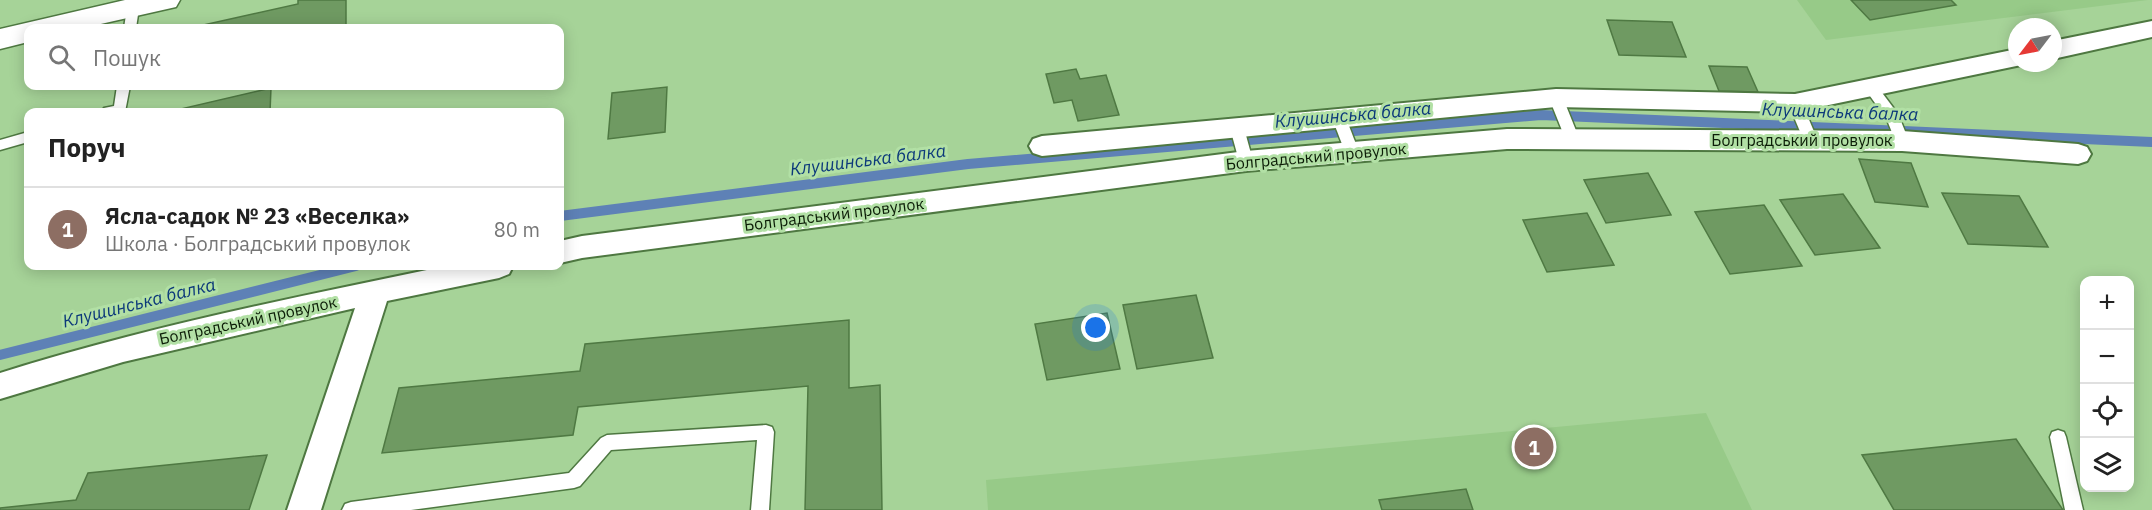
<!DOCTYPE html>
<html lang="uk">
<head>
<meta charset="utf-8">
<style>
	body { margin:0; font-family:"IBM Plex Sans",sans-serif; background:#f6f6f6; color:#222 }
	.controls { position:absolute; right:18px; bottom:18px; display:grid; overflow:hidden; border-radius:12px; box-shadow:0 3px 15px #0003 }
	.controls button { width:54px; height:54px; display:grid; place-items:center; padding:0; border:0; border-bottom:2px solid #e0e0e0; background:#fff; color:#222; font:30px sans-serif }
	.compass { position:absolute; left:2008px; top:18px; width:54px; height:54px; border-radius:50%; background:#fff; box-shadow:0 3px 15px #0003; rotate:238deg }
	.you { position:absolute; left:1096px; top:328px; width:21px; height:21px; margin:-15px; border:4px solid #fff; border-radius:50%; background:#1a73e8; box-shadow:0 0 0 9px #1a73e833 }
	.badge { display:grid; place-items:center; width:39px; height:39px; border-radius:50%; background:#88319f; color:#fff; font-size:20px; font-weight:700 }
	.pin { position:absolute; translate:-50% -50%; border:3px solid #fff; box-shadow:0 2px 6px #0006 }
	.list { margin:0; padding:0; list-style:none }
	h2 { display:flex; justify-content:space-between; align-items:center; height:78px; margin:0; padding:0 24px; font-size:26px }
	h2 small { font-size:20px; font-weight:400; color:#767676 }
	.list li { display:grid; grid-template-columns:39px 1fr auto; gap:18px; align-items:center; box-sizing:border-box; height:84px; padding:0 24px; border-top:2px solid #e0e0e0 }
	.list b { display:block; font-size:22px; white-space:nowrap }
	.list p { margin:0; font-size:20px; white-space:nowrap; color:#767676 }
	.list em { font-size:20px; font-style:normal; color:#767676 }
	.icon { flex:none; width:33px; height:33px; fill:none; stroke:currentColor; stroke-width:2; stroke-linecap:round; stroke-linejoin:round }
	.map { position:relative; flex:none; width:2152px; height:510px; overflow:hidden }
	.search { position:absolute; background:#fff; box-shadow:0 3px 15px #0003; left:24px; top:24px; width:540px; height:66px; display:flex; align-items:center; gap:15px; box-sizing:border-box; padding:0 21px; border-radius:12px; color:#767676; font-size:22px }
	.panel { position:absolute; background:#fff; box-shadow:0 3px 15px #0003; left:24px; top:108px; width:540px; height:162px; border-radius:12px }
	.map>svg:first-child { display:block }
</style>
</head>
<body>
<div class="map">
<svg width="2152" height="510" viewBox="0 0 2152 510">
	<rect width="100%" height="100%" fill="#a6d398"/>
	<!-- built -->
	<g fill="#97ca88">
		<polygon points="1797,0 2148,0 1826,40"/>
		<polygon points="1706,413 1752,510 988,510 986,480"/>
	</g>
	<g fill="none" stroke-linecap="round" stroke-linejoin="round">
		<!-- stream -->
		<g stroke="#5e81b6" stroke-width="10">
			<polyline points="560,216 968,164 1541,115 2152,142"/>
			<polyline points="0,355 356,266"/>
		</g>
	</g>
	<!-- building -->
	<g fill="#6f9a62" stroke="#4f7943" stroke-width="1.5">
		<polygon points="298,0 346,0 346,28 190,28 298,4"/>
		<polygon points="1851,0 1951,0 1956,5 1870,20"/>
		<polygon points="1607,20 1672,22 1686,57 1619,55"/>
		<polygon points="1709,66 1747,67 1758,92 1719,91"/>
		<polygon points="1076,69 1080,79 1106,75 1119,115 1078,121 1072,100 1054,103 1046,74"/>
		<polygon points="667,87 665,132 608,139 612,93"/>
		<polygon points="271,88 270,112 172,112 172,111"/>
		<polygon points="1859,159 1911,163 1928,207 1875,202"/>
		<polygon points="1648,173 1671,215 1606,223 1584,180"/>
		<polygon points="1942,193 2019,196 2048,247 1968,244"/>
		<polygon points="1843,194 1880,248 1815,255 1780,200"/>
		<polygon points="1764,205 1802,266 1730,274 1695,212"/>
		<polygon points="1587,213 1614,265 1547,272 1523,220"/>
		<polygon points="1196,295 1213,358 1137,369 1123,305"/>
		<polygon points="1107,313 1120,369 1047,380 1035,324"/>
		<polygon points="849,320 849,388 880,385 882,510 805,510 808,386 578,407 573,435 382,453 399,388 580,371 585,344"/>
		<polygon points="2016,439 2063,510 1894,510 1862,455"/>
		<polygon points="267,455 249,510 0,510 0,508 76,500 88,473"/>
		<polygon points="1466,489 1473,510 1382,510 1379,500"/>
	</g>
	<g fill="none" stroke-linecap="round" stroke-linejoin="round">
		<!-- lane casing -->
		<g stroke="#4e7841" stroke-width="3">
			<g id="lane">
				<polygon points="133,4 139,8 136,28 124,28 127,8"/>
				<polygon points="1872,84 1877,86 1898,114 1909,141 1907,145 1897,145 1887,120 1865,89"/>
				<polygon points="117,86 130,86 125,112 102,112 104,108 114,106"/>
				<polygon points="1556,93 1563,98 1579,138 1577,142 1567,142 1565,138 1549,98"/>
				<polygon points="1795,98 1802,103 1818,141 1816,145 1806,145 1804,141 1788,103"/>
				<polygon points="1339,113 1346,118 1359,152 1357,156 1352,157 1345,152 1332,118"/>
				<polygon points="1237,123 1244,128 1253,161 1246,166 1239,161 1230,128"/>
				<polygon points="28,132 28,142 0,150 0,140"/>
				<polygon points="766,425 772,427 774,432 769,510 751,510 757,440 611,450 580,486 574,488 411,510 342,510 345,504 351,502 569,473 601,438 607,435"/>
				<polygon points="2058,430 2064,432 2066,437 2083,510 2065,510 2050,437 2052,432"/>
			</g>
		</g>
		<!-- street casing -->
		<g stroke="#4e7841" stroke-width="4">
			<g id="street">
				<polygon points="2152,21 2152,37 2053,59 2053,41"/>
				<polygon points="2017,49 2017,63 2026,64 1795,112 1556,107 1042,156 1033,153 1029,146 1033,139 1042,136 1556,89 1795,94"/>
				<polygon points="1507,129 1902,131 2078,144 2087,147 2091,154 2087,161 2078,164 1902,151 1507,149 1246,171 582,258 560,263 560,241 582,236 1246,151"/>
				<path d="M446,266H513L509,274L499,278L387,301L321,510H287L355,308L123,362L0,399V373C146,327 296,297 446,266Z"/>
			</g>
		</g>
		<!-- secondary casing -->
		<g stroke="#4e7841" stroke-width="3">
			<polygon id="secondary" points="125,0 180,0 176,7 83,28 28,28 28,42 0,49 0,29"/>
		</g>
		<!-- lane -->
		<use href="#lane" fill="#fff" fill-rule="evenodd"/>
		<!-- street -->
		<use href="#street" fill="#fff" fill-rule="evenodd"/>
		<!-- secondary -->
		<use href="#secondary" fill="#fff" fill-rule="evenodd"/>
	</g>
	<g text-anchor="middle" stroke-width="6" stroke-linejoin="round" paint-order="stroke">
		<!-- street labels -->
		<g font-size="16" fill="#0c1d07" stroke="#b2e0a5">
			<text x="1802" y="146">Болградський провулок</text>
			<text transform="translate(1316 156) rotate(-5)" y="6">Болградський провулок</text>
			<text transform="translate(834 214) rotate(-7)" y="6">Болградський провулок</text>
			<text transform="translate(248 320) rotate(-12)" y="6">Болградський провулок</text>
		</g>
		<!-- water labels -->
		<g font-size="18" font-style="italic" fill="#0c397a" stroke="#b2e0a5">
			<text transform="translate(1840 112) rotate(2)" y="6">Клушинська балка</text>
			<text transform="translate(1353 115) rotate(-5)" y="6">Клушинська балка</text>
			<text transform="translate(868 160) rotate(-7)" y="6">Клушинська балка</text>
			<text transform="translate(139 303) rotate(-14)" y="6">Клушинська балка</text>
		</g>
	</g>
</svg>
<div class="controls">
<button>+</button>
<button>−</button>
<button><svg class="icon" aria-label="locate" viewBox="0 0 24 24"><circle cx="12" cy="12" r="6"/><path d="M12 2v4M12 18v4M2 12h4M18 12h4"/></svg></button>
<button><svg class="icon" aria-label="layers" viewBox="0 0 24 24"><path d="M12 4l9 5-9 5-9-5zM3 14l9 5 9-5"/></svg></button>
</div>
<svg class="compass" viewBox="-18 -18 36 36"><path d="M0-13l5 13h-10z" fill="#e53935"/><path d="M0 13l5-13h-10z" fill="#767676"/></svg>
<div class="you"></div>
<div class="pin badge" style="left:1534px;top:447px;background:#8d6e63">1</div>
<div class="search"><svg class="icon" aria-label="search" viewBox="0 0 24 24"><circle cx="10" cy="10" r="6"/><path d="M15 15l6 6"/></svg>Пошук</div>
<section class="panel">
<h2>Поруч<small></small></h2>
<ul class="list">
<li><span class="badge" style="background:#8d6e63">1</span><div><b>Ясла-садок № 23 «Веселка»</b><p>Школа · Болградський провулок</p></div><em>80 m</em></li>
</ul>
</section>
</div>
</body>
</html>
